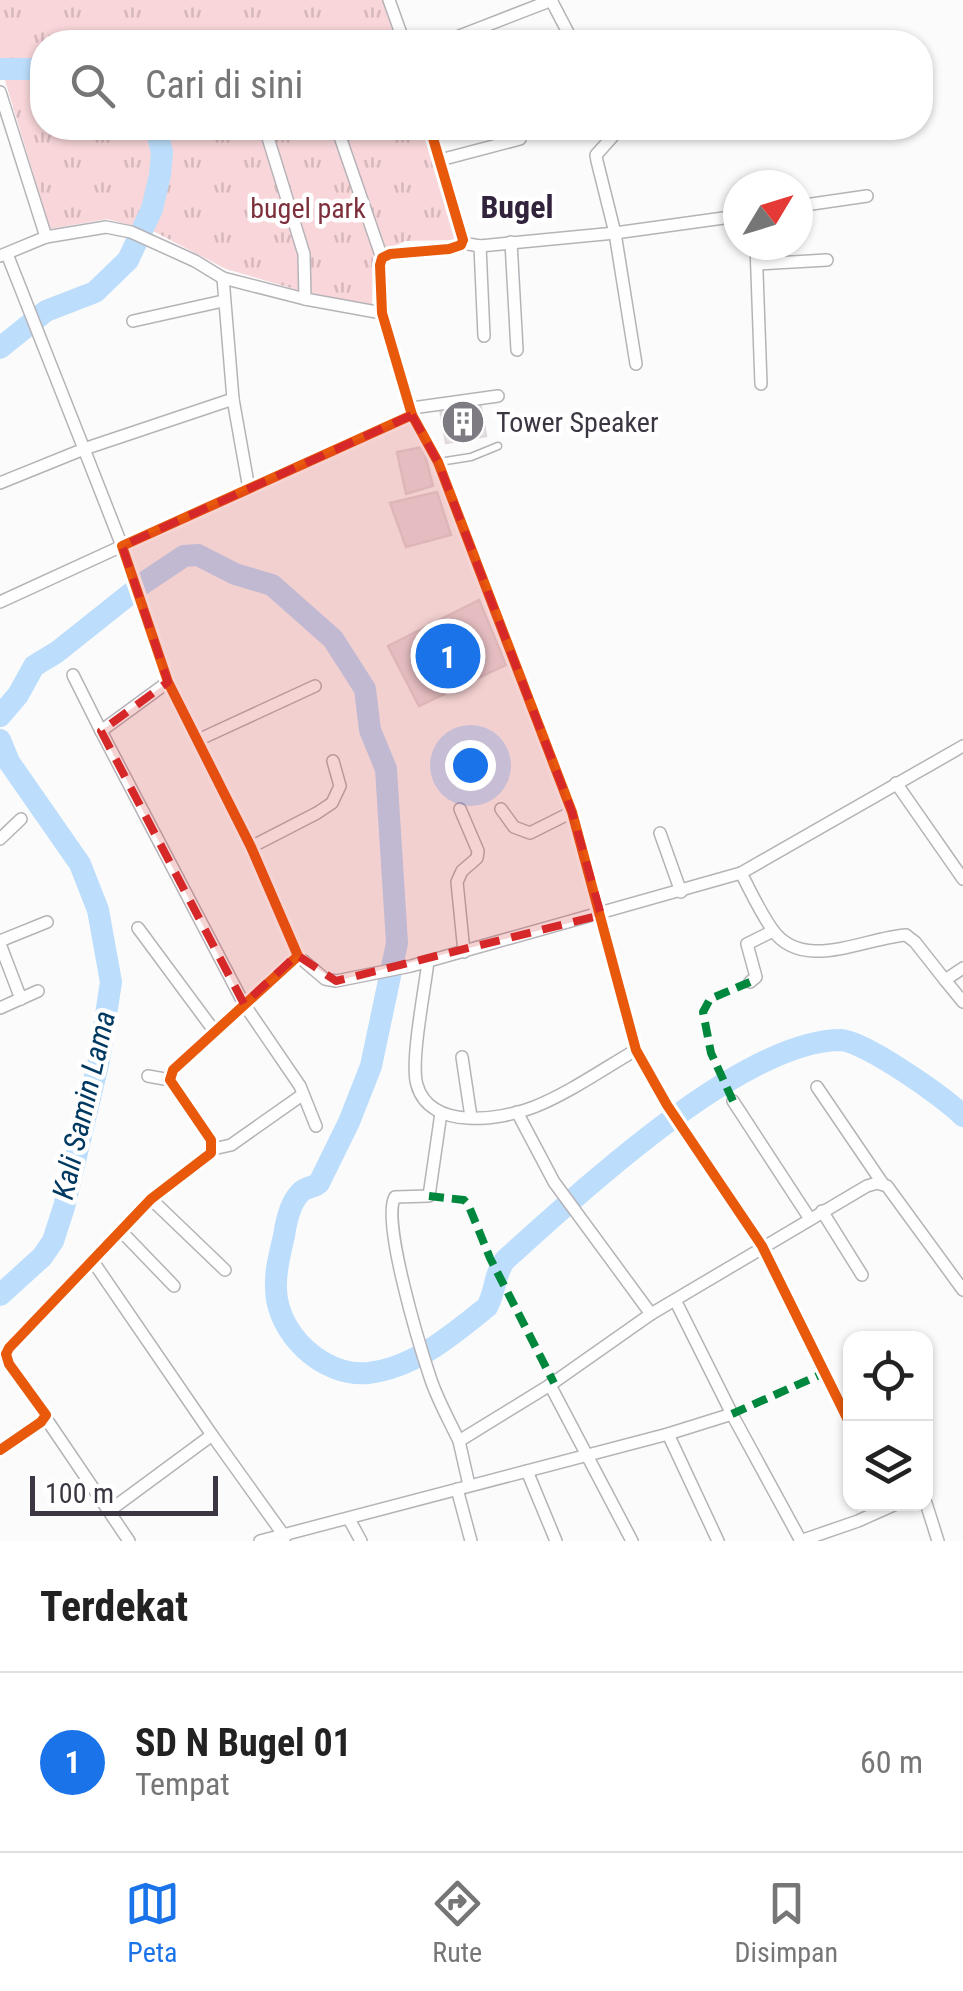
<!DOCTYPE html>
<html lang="id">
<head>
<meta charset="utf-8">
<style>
	body { margin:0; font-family:"Roboto Condensed",sans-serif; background:#f2f2f2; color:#222 }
	.controls { position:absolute; right:30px; bottom:30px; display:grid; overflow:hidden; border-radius:20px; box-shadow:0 2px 8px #0004 }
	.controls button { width:90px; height:90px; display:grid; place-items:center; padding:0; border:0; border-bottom:2px solid #e0e0e0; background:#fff; color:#222; font:50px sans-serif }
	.compass { position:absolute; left:723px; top:170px; width:90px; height:90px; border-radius:50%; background:#fff; box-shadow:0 2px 8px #0004; rotate:52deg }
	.scale { position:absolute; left:30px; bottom:25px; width:188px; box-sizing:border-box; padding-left:10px; border:5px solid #3c3642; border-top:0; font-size:28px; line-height:35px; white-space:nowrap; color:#3c3642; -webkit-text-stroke:8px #fff; paint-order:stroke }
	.you { position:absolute; left:470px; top:765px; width:35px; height:35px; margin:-25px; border:8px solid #fff; border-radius:50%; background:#1a73e8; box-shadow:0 0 0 15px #1a73e833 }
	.badge { display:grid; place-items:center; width:65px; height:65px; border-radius:50%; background:#1a73e8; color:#fff; font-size:32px; font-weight:700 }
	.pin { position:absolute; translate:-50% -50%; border:5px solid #fff; box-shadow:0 2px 10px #0006 }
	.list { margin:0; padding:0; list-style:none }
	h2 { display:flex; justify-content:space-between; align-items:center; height:130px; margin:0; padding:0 40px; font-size:42px }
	h2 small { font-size:32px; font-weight:400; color:#767676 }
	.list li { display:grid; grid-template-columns:65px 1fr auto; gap:30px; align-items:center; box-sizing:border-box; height:180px; padding:0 40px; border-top:2px solid #e0e0e0 }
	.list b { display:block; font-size:38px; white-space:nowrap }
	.list p { margin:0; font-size:32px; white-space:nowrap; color:#767676 }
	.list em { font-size:32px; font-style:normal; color:#767676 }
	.icon { flex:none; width:55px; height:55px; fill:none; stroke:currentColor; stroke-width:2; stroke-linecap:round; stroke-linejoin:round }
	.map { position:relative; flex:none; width:963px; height:1541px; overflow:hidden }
	.search { position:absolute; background:#fff; box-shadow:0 2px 8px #0004; left:30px; right:30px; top:30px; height:110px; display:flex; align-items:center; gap:25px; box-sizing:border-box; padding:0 35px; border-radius:40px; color:#767676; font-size:38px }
	.sheet { height:310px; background:#fff }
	nav { display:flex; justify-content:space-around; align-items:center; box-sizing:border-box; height:140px; border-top:2px solid #e0e0e0; background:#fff; font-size:28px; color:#767676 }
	nav a { display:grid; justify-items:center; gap:5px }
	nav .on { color:#1a73e8 }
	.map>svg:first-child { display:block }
</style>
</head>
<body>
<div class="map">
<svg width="963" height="1541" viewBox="0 0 963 1541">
	<defs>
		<pattern id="park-tufts" width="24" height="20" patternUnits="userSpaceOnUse" patternTransform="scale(2.5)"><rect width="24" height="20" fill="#f8d6d9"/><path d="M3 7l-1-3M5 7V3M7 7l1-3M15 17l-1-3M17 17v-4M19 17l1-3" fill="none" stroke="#d6b8bb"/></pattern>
	</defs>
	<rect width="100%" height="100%" fill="#fbfbfb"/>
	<!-- park -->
	<polygon fill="url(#park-tufts)" points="0,0 383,0 396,42 42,42 42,128 422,128 455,240 405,241 373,257 372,307 298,290 226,269 153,231 107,219 50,229 0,64"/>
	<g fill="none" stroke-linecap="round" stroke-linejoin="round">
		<!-- river -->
		<g stroke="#bcdefc" stroke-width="22">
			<polyline points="0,69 42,69"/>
			<polyline points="0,348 46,311 95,292 128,260 152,209 160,175 162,152 156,128"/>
			<path d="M0,716L18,695L34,666L57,652L145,582L184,556L198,555L235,574L272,585L333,639L365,689L370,730L386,769L397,943L371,1066L349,1122L319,1183C313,1188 305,1187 300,1193C290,1203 286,1222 284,1236C280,1253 275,1271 276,1289C277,1334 323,1377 368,1373C414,1368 452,1335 487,1307C496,1291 493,1277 505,1260C578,1195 741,1040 841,1040C864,1041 946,1098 963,1116"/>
			<polyline points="0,740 9,762 80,864 98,910 111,982 99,1060 64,1207 53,1241 42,1257 0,1295"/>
		</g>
	</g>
	<!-- building -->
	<g fill="#e9e3e7" stroke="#e0dade" stroke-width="2.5">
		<polygon points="480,402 486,436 446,443 440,408"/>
		<polygon points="423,447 433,486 406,494 397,452"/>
		<polygon points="437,492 451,535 406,547 390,503"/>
		<polygon points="479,600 506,665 419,706 388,646"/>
	</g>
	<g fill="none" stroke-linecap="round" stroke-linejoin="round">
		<!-- service casing -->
		<g stroke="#b6b3b8" stroke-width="9">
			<polyline id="service" points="439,462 471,457 498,446"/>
		</g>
		<!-- minor casing -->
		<g stroke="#b6b3b8" stroke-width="14">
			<g id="minor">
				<polyline points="389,0 404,42"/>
				<polyline points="551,0 573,42"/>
				<polyline points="444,42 552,0"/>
				<polyline points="0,92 46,237"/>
				<polyline points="265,128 304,254 305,299"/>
				<polyline points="337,128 382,258"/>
				<polyline points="614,128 613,136 596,155 597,161 615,233 636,364"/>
				<polyline points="440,160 520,139"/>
				<polyline points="798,206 867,196"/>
				<polyline points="511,242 517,350"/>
				<polyline points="462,243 480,246 615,233 738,216"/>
				<polyline points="756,245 761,384"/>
				<polyline points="480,246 484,336"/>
				<polyline points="0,256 46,237 106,227 131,232 195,261 223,278 305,299 382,313"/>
				<polyline points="757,264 827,260"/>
				<polyline points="223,278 233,399 249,489"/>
				<polyline points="133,321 223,301"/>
				<polyline points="412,408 498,396"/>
				<polyline points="412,415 438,462 572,812 636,1050 667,1105 762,1246 850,1424"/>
				<polyline points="0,483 84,449 7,254"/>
				<polyline points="0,602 122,546 84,449 233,399"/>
				<polyline points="73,675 101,731"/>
				<polyline points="168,682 101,731 244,1004 300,1086 316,1126"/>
				<polyline points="198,740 315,686"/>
				<polyline points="896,783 963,879"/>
				<polyline points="460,809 478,851 477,858 462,871 457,882 464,952"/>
				<polyline points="501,809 514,827 530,833 572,812"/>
				<polyline points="660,833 681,892"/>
				<polyline points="0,839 21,819"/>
				<polyline points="251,847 317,813 332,803 340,786 333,761"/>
				<path d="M741,873C751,892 760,912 772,929C802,973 864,938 906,935L915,942L945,980L963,968"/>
				<polyline points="138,928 215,1032"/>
				<polyline points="0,941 47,922"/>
				<polyline points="0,944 21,999"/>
				<polyline points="298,956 325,979 336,981 411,966 741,873 963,746"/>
				<path d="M428,961C425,989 410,1062 417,1085C430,1131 501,1120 534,1107C569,1093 603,1069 636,1050"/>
				<polyline points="945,980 963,1002"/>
				<polyline points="750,982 756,977 747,944 773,931"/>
				<polyline points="0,1008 38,991"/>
				<polyline points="462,1057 471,1117"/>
				<polyline points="148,1076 170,1080"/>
				<polyline points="817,1087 883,1184"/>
				<polyline points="733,1101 810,1219"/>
				<polyline points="517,1112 554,1182 651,1314"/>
				<path d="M441,1113L429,1196L395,1197C381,1220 420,1347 430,1377C437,1399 449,1420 459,1441"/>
				<polyline points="213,1149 231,1145 302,1095"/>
				<polyline points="151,1199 225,1270"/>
				<polyline points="822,1211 862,1275"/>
				<polyline points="120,1230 174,1286"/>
				<polyline points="92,1260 212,1435 109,1511"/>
				<polyline points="675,1300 734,1418 801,1541"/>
				<polyline points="550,1385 632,1541"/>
				<polyline points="45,1417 129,1541"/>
				<polyline points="668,1434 718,1541"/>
				<polyline points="212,1435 285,1537"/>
				<polyline points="0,1450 41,1422 46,1415 9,1364 6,1354 9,1348 151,1199 211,1153 211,1140 170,1080 173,1070 298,956 251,847 168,682 122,546 412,415 382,313 380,265 382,258 390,254 449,249 461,245 463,240 430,128"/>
				<polyline points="527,1471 556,1541"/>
				<polyline points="469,1485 459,1441 550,1385 651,1314 867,1186 877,1183 887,1186 963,1290"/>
				<polyline points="457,1489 471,1541"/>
				<polyline points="926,1503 938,1541"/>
				<polyline points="349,1519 361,1541"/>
				<polyline points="260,1541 668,1434 732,1414"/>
				<polyline points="800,1541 858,1521 896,1504"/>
			</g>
		</g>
		<!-- service -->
		<use href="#service" stroke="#fefefe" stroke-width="6"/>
		<!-- minor -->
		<use href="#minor" stroke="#fefefe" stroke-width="11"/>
		<!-- quiet -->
		<g stroke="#00873e" stroke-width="8" stroke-dasharray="15 8" stroke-linecap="butt">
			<polyline points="733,1101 711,1053 703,1012 710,999 750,982"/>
			<polyline points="429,1196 464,1200 468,1204 490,1258 554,1383"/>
			<polyline points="732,1414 824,1373"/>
		</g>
		<!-- cycleway casing -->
		<g stroke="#fff" stroke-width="16">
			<g id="cycleway">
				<polyline points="412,415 438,462 572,812 636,1050 667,1105 762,1246 850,1424"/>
				<polyline points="0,1450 41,1422 46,1415 9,1364 6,1354 9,1348 151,1199 211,1153 211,1140 170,1080 173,1070 298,956 251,847 168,682 122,546 412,415 382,313 380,265 382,258 390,254 449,249 461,245 463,240 430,128"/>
			</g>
		</g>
		<!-- cycleway -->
		<use href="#cycleway" stroke="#e8590c" stroke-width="10"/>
	</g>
	<!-- marked area -->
	<path fill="#d62828" fill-opacity="0.2" stroke="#d62828" stroke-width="8" stroke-dasharray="20 12" stroke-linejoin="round" d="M412,415L438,462L572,812L601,915L336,981L297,955L244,1004L101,731L168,682L122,546Z"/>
	<!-- icons -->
	<defs>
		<g id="building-disc" transform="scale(2.25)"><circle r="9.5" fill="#7f7b83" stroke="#fff"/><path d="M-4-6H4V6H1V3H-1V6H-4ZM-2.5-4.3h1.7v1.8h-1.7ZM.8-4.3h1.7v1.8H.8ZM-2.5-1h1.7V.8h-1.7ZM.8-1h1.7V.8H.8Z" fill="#fff"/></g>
	</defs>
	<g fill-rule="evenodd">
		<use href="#building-disc" x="463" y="422"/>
	</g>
	<g text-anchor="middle" stroke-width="9" stroke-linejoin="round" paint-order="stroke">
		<!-- park labels -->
		<g font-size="28" fill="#7e2f3c" stroke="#fff">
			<text x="308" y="218">bugel park</text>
		</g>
		<!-- poi labels -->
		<g font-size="28" fill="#3c3642" stroke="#fff" text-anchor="start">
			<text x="496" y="432">Tower Speaker</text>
		</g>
		<!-- water labels -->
		<g font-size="30" font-style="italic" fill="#003961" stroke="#fff">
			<text transform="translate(84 1105) rotate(-77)" y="10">Kali Samin Lama</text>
		</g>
		<!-- quarter labels -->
		<g font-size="32" font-weight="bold" fill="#31233b" stroke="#fff">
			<text x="517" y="218">Bugel</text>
		</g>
	</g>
</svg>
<div class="controls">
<button><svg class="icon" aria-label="locate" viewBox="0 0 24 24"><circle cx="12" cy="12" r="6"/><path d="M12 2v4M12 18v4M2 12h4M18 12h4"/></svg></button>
<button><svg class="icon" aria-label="layers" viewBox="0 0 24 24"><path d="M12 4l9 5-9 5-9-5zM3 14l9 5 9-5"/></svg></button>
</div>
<svg class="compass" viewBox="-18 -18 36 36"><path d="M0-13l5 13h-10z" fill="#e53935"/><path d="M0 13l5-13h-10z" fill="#767676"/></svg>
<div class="scale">100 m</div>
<div class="you"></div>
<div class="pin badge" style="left:448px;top:656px">1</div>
<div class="search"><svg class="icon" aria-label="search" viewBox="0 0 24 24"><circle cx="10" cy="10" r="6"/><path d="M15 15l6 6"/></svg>Cari di sini</div>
</div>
<section class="sheet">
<h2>Terdekat<small></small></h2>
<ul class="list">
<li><span class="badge">1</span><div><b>SD N Bugel 01</b><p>Tempat</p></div><em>60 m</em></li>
</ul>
</section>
<nav>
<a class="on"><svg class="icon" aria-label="map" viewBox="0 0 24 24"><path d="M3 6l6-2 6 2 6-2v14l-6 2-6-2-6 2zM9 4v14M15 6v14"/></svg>Peta</a>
<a><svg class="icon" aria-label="directions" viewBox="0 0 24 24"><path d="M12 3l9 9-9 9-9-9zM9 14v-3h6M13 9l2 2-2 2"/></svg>Rute</a>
<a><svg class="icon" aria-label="saved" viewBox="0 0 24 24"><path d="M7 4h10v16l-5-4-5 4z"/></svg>Disimpan</a>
</nav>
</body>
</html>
